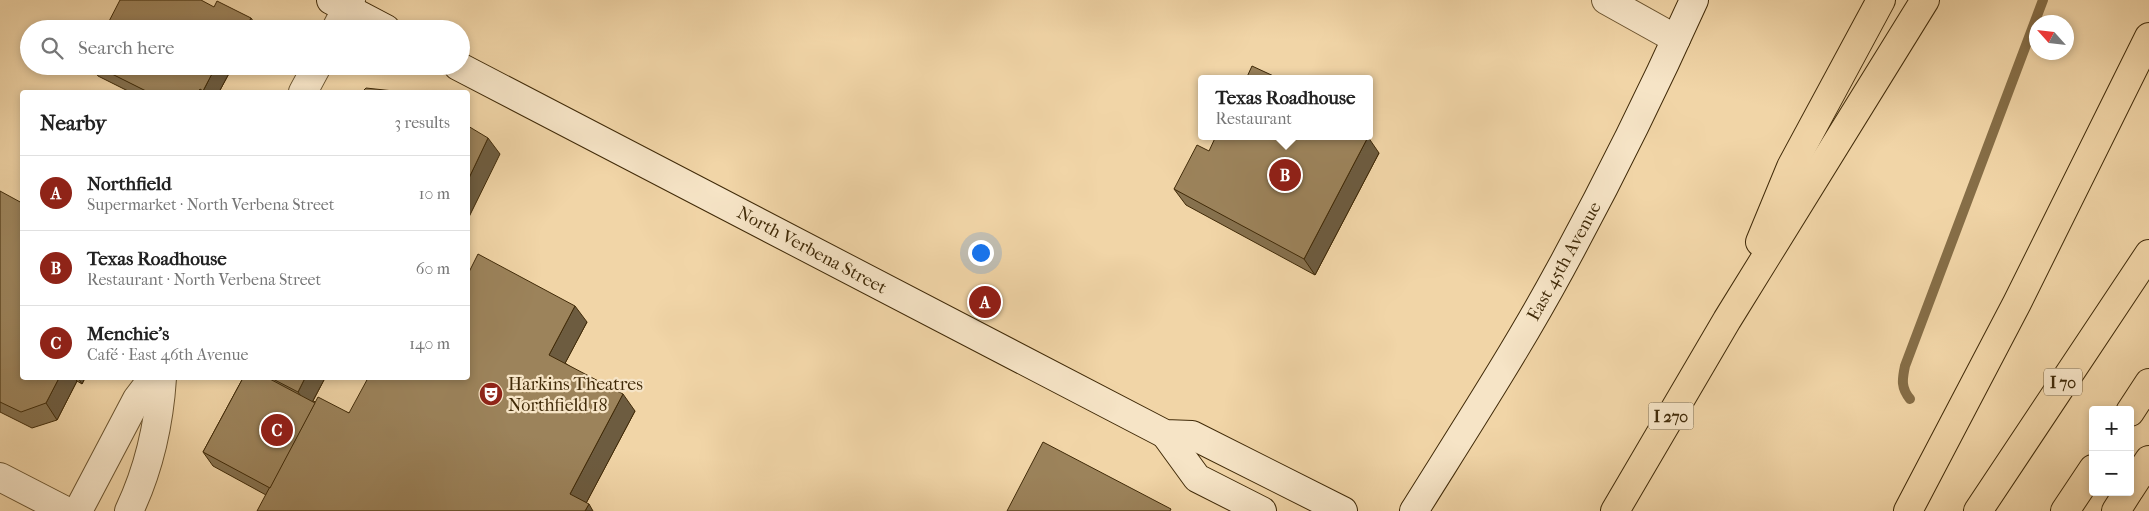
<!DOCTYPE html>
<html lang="en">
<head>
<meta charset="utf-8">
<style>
	body { margin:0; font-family:"IM FELL French Canon",serif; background:#f2f2f2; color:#222 }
	.controls { position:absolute; right:15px; bottom:15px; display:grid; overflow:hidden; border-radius:5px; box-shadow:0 2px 8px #0003 }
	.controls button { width:45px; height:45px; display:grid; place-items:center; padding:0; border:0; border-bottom:1px solid #e0e0e0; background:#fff; color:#222; font:25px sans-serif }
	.compass { position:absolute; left:2029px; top:15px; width:45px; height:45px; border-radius:50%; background:#fff; box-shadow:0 2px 8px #0003; rotate:297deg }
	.you { position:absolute; left:980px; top:252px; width:18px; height:18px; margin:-12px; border:4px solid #fff; border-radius:50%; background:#1a73e8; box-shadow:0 0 0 8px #1a73e833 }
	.badge { display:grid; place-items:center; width:32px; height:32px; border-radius:50%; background:#8f2418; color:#fff; font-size:16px; font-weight:700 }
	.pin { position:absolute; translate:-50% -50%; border:2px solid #fff; box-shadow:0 1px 5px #0006 }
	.popup { position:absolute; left:1198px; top:75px; width:175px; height:65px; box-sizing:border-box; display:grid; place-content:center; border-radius:5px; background:#fff; filter:drop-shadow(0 1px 4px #0005); font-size:16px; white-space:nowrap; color:#767676 }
	.popup b { font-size:19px; color:#222 }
	.popup::after { content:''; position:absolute; left:50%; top:100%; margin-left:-10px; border:10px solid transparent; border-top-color:#fff }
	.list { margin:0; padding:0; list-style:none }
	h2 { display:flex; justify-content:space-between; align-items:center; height:65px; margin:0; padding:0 20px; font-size:21px }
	h2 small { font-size:16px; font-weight:400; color:#767676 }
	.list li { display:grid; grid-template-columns:32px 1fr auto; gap:15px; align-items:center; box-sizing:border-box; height:75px; padding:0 20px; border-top:1px solid #e0e0e0 }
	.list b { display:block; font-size:19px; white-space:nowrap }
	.list p { margin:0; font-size:16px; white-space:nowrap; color:#767676 }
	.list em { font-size:16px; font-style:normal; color:#767676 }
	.icon { flex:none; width:28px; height:28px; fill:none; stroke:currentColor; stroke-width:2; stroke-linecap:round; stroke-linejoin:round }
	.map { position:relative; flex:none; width:2149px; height:511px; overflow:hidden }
	.search { position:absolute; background:#fff; box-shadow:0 2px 8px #0003; left:20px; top:20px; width:450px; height:55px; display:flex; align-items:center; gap:12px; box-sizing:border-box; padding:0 18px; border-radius:28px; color:#767676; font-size:19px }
	.panel { position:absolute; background:#fff; box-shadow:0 2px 8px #0003; left:20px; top:90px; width:450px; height:290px; border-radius:5px }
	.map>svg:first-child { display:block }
</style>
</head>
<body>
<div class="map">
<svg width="2149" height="511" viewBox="0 0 2149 511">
	<rect width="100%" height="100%" fill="#f1d5a7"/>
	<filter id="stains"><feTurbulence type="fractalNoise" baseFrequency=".004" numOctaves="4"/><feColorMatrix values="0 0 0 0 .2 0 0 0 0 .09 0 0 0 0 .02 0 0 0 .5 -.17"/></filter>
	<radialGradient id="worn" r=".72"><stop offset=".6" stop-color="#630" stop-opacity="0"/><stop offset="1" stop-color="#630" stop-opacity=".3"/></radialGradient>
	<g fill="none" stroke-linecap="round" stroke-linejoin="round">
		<!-- stream -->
		<path stroke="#866e47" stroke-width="10" d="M1910,399C1901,388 1902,380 1905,366L2043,0"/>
		<!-- street casing -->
		<g stroke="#6c5530" stroke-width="30">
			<g id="street">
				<polyline points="1606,0 1676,39"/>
				<polyline points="336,29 351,0"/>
				<polyline points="303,92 317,66"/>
				<polyline points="0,477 66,511"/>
				<polyline points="78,511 137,399 153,378"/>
				<path d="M129,511C149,469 159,424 162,378"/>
			</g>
		</g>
		<!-- secondary casing -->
		<g stroke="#402a08" stroke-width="30">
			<g id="secondary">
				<polyline points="331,0 386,29"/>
				<polyline points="458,66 1165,434 1192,435 1343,511"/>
				<polyline points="1165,434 1197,478 1262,511"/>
				<path d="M1414,511C1464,431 1516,351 1561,268C1609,180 1653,91 1694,0"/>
			</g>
		</g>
		<!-- highway casing -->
		<g stroke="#402a08" stroke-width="30">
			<g id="highway">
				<polyline points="1760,242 1791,167 1881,0"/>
				<polyline points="2130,412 2149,383"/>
				<polyline points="2130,489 2149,460"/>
				<polyline points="1615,511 1727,320 1925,0"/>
				<polyline points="1908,511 2017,303 2149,37"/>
				<polyline points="1978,511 2149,254"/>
				<polyline points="2065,511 2093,469"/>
				<polyline points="2116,511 2128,492"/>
			</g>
		</g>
		<!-- street -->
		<use href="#street" stroke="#f6e4c6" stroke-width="28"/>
		<!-- secondary -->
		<use href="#secondary" stroke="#f6e4c6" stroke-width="28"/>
		<!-- highway -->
		<use href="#highway" stroke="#f1d5a7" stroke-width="28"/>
	</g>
	<!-- wall -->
	<g fill="#86714e" stroke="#402a08">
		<polygon points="91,66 233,66 219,92 130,92 98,76"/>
		<polygon points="1209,151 1379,153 1315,275 1186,205 1174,189"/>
		<polygon points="0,191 22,378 85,378 82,384 77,381 57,420 32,428 0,412"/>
		<polygon points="587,322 565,363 635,411 586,503 266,495 213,466 203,452 243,378 325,378 313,401 349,413"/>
	</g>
	<!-- shaded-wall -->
	<g fill="#6d5c40" stroke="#402a08">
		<polygon points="251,18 259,29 245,29"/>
		<polygon points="216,66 233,66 219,92 205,92 203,91"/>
		<polygon points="1368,137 1379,153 1315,275 1304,259"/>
		<polygon points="488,138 500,154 468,219 468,180"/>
		<polygon points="575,306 587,322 561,371 549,355"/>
		<polygon points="59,378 74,378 77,381 57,420 46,403"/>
		<polygon points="78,378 85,378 82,384"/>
		<polygon points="305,378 325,378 309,408 298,392"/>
		<polygon points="623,394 635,411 582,511 570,494"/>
		<polygon points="589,504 593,511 585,511"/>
	</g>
	<!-- building -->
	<g fill="#9c835b" stroke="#402a08">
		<polygon points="120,0 201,0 214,7 217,1 251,18 245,29 105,29"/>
		<polygon points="96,66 216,66 203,91 200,89 198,92 148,92"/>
		<polygon points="1252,66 1280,79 1246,79"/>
		<polygon points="366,88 403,92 405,92 362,92"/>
		<polygon points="468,126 488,138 468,180"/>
		<polygon points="1216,136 1367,136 1368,137 1304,259 1174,189 1197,145 1209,151"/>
		<polygon points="0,191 22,203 22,378 59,378 46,403 21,412 0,402"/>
		<polygon points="478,254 575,306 549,355 623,394 570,494 589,504 585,511 257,511 318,397 349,413 368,378 468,378 468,274"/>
		<polygon points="243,378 268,378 315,403 270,488 203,452"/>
		<polygon points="271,378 305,378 298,392"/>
		<polygon points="1043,442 1171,509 1170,511 1007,511"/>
	</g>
	<!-- icons -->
	<defs>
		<g id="theatre-disc" transform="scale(1.25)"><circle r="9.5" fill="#8f2418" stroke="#f6e4c6"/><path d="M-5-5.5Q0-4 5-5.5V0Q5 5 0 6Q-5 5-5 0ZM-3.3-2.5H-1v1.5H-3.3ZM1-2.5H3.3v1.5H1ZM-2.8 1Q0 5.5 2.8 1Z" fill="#fff"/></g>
	</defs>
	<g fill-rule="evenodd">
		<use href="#theatre-disc" x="491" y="394"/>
	</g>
	<g text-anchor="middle" stroke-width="4.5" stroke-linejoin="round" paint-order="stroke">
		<!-- shield labels -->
		<g fill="#f6e4c6" stroke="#776241" stroke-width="1">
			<rect x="2044" y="368.5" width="38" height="27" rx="4"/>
			<rect x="1648.5" y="402.5" width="45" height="27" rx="4"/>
		</g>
		<g font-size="16" font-weight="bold" fill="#402a08">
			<text x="2063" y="388">I 70</text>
			<text x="1671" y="422">I 270</text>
		</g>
		<!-- street labels -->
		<g font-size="18" fill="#402a08" stroke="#f6e4c6">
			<text transform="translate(812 250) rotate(28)" y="6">North Verbena Street</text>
			<text transform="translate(1564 261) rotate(-61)" y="6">East 45th Avenue</text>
		</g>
		<!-- poi labels -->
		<g font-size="18" fill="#402a08" stroke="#f6e4c6" text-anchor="start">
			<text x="508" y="390">Harkins Theatres<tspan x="508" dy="21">Northfield 18</tspan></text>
		</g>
	</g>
	<rect width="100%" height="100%" filter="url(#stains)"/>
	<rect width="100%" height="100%" fill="url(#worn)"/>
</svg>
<div class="controls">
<button>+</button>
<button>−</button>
</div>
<svg class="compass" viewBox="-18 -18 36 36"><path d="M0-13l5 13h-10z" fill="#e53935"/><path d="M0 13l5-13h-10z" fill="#767676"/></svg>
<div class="you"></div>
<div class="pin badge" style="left:985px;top:302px">A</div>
<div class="pin badge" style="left:1285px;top:175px">B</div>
<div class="popup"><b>Texas Roadhouse</b>Restaurant</div>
<div class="pin badge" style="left:277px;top:430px">C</div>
<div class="search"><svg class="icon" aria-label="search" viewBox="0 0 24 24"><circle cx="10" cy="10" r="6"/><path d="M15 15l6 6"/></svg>Search here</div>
<section class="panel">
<h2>Nearby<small>3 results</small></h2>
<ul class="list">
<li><span class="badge">A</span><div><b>Northfield</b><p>Supermarket · North Verbena Street</p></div><em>10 m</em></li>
<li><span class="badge">B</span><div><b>Texas Roadhouse</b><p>Restaurant · North Verbena Street</p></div><em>60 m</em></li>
<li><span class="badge">C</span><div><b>Menchie's</b><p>Café · East 46th Avenue</p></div><em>140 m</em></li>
</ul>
</section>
</div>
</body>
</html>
